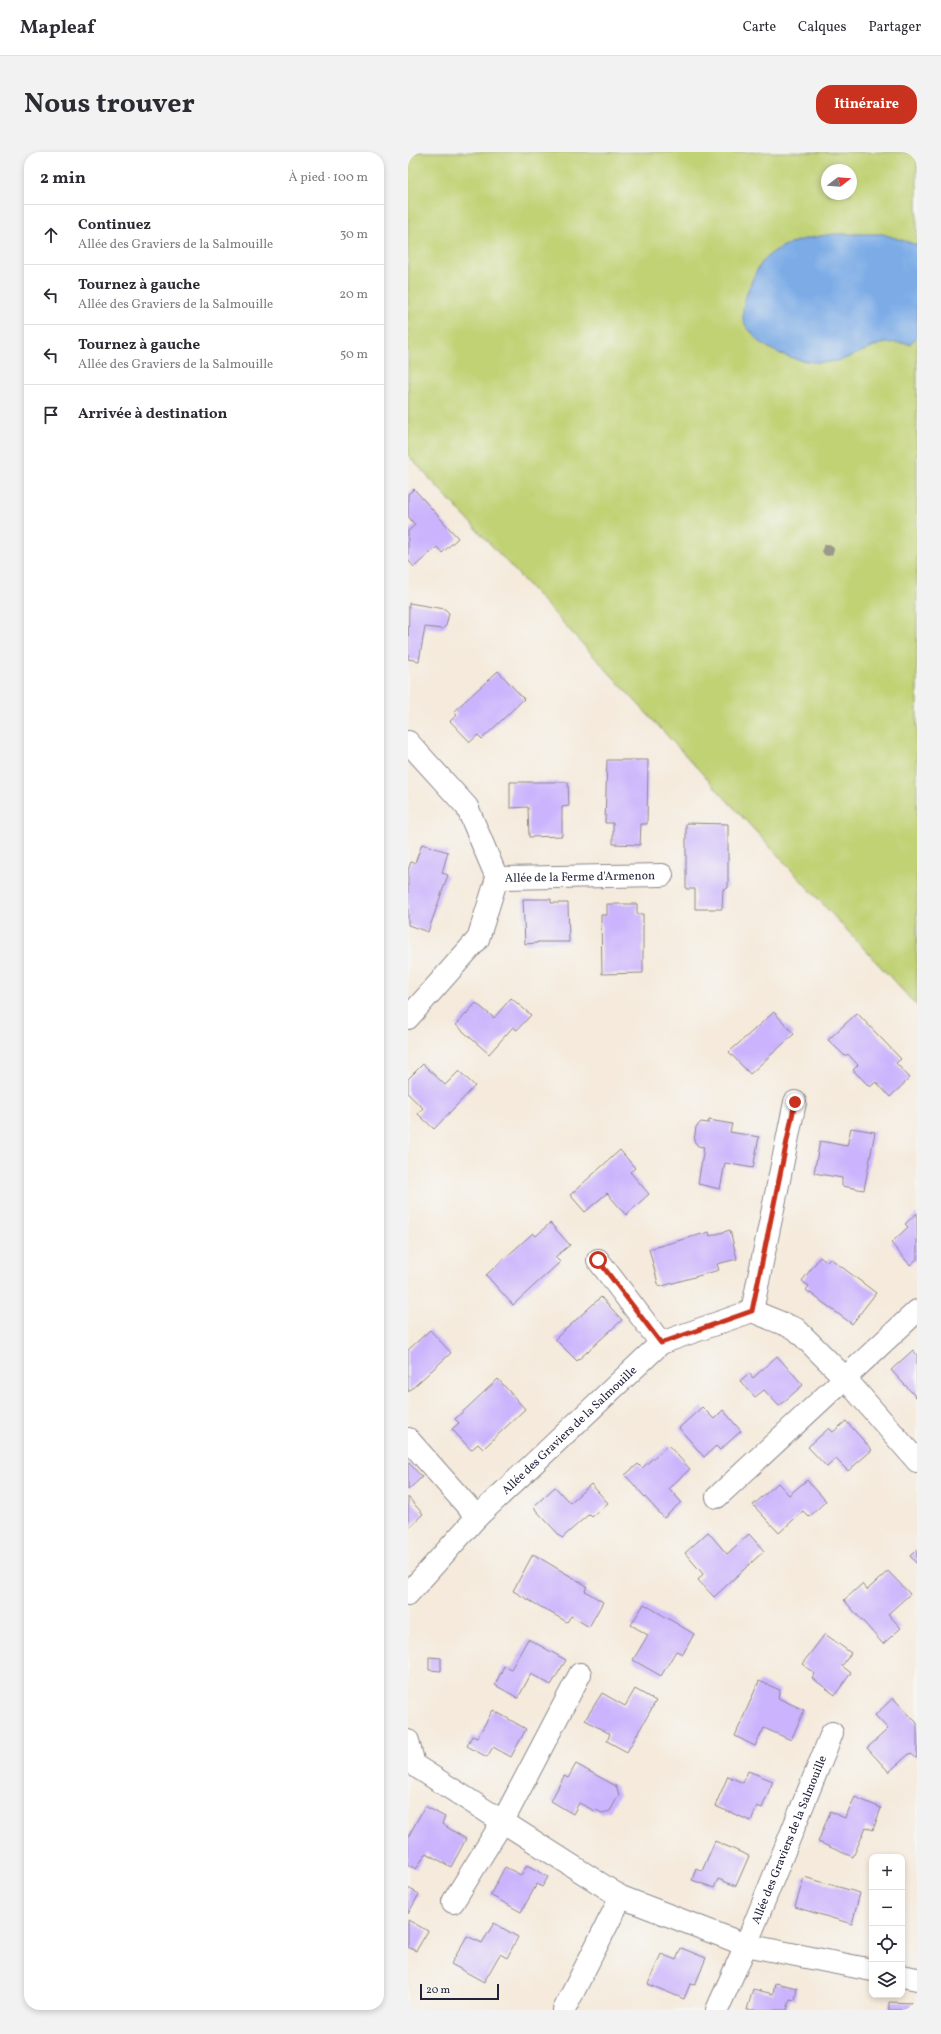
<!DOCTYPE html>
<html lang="fr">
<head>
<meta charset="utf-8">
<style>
	body { margin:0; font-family:Vollkorn,serif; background:#f2f2f3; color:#2b2b33 }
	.controls { position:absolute; right:12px; bottom:12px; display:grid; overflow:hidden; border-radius:8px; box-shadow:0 2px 6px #0003 }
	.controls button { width:36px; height:36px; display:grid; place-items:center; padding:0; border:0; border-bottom:1px solid #e1e1e2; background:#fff; color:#2b2b33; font:20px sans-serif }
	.compass { position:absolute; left:413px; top:12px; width:36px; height:36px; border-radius:50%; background:#fff; box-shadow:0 2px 6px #0003; rotate:73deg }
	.scale { position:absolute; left:12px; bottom:10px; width:79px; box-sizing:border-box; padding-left:4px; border:2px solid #22223b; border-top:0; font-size:11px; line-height:14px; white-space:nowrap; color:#22223b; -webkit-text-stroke:3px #f6f6f2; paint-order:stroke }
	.stop { position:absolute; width:12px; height:12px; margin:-9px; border:3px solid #c8321e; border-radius:50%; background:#fff }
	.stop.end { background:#c8321e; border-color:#fff; box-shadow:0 1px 4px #0008 }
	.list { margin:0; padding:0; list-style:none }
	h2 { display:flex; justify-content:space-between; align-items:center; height:52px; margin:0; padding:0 16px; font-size:17px }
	h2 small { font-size:13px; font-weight:400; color:#7c7c81 }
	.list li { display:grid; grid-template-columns:26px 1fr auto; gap:12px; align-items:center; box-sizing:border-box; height:60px; padding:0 16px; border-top:1px solid #e1e1e2 }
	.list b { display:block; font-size:15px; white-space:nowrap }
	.list p { margin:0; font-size:13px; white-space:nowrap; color:#7c7c81 }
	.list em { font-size:13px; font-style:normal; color:#7c7c81 }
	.icon { flex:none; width:22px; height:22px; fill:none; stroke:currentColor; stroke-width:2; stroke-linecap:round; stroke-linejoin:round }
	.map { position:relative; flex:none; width:509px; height:1858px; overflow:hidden; border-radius:16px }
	header { display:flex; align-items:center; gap:24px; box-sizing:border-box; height:56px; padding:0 20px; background:#fff; border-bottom:1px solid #e1e1e2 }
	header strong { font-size:19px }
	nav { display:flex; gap:22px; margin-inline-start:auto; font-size:14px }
	.intro { display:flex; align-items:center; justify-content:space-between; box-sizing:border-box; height:96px; padding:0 24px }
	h1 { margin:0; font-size:28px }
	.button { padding:10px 18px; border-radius:16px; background:#c8321e; color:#fff; font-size:14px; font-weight:700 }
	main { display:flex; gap:24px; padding:0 24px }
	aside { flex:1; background:#fff; border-radius:16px; box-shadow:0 2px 6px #0003 }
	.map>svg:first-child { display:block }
</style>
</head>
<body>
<header>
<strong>Mapleaf</strong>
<nav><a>Carte</a><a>Calques</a><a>Partager</a></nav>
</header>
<div class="intro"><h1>Nous trouver</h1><a class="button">Itinéraire</a></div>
<main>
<aside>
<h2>2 min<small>À pied · 100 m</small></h2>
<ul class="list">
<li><svg class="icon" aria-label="ahead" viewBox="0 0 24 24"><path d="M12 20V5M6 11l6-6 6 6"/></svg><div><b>Continuez</b><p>Allée des Graviers de la Salmouille</p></div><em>30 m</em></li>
<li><svg class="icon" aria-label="left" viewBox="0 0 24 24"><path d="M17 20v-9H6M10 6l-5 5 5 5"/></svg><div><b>Tournez à gauche</b><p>Allée des Graviers de la Salmouille</p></div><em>20 m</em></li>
<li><svg class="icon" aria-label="left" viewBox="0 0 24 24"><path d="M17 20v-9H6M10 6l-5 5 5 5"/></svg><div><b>Tournez à gauche</b><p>Allée des Graviers de la Salmouille</p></div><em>50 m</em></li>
<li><svg class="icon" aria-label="arrive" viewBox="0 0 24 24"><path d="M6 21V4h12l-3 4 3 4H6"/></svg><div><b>Arrivée à destination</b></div></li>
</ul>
</aside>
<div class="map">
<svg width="509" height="1858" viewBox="0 0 509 1858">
	<rect width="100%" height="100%" fill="#f6f6f2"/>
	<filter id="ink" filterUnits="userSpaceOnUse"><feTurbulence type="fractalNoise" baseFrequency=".025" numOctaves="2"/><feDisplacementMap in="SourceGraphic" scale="8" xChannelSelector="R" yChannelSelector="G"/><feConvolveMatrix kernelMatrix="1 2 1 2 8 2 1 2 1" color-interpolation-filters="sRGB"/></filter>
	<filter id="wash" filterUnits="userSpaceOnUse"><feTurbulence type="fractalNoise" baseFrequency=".012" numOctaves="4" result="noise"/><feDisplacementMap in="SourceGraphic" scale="16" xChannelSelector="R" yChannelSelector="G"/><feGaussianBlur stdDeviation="0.9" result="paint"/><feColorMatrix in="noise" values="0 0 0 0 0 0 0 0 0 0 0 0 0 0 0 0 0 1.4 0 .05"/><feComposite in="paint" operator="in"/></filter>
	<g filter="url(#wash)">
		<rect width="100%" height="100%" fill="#f5eadb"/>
		<!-- green -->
		<path fill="#c1d275" stroke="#727a58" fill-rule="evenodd" d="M0,0H509V854L0,303ZM419,18H443V42H419Z"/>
		<!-- water -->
		<path fill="#7cabe6" stroke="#4f6690" d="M427,82H475L509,93V185L502,192C468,187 465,197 436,207C409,216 368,206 348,186C345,182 341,178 338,174C329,162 341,135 347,122C361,91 397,86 427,82Z"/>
		<g id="blocks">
			<!-- building -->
			<g fill="#cbb4fd">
				<polygon points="6,337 50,386 34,401 29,395 6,415 0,408 0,379 7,373 0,364 0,342"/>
				<polygon points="1,451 37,457 41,461 38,474 34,477 17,475 11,509 0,507"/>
				<polygon points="90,519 116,547 74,587 70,583 62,590 42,569 49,563 46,559"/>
				<polygon points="199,608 240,608 239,672 233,672 232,693 205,692 205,671 197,671"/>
				<polygon points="102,630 160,630 161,654 154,655 154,684 121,685 120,655 102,656"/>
				<polygon points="278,671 320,672 320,736 315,737 314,757 287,757 287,737 278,737"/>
				<polygon points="14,692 40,700 34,721 40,723 20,780 0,773 0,718 3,710 7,711"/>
				<polygon points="115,747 143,747 143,751 160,751 161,790 129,790 129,791 117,792"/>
				<polygon points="199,752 229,752 229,762 235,762 235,821 194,822 193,763 199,763"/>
				<polygon points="103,846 123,863 109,878 105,875 81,902 48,873 68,851 86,866"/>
				<polygon points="366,860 386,882 342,922 321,900"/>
				<polygon points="449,861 493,907 488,911 502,926 482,945 468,930 462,935 445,918 450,913 440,902 437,904 420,888"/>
				<polygon points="15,912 37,933 51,919 67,934 26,977 10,962 15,956 0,942 0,927"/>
				<polygon points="301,968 324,972 322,980 351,985 345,1016 317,1011 312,1037 290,1032 296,995 290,994 286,989 288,975 293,970 300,971"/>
				<polygon points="443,976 467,980 456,1038 434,1034 434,1026 406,1021 412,989 439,994"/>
				<polygon points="212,998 227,1016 222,1020 241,1042 218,1063 199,1041 177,1060 162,1043"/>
				<polygon points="509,1061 509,1107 502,1113 483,1091 500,1075 497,1072"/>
				<polygon points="142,1071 162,1093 147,1105 152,1110 105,1153 78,1123 125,1081 128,1084"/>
				<polygon points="322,1078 329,1107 309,1112 311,1118 251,1135 241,1097 301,1080 302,1084"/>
				<polygon points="412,1105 418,1110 422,1106 468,1141 444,1172 398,1138 401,1134 394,1129"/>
				<polygon points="193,1145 214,1168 169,1209 147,1187"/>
				<polygon points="22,1178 43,1201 0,1240 0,1198"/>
				<polygon points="505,1198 509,1203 509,1246 483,1218"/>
				<polygon points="369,1204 395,1233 371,1254 356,1238 347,1245 332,1229 341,1221 345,1226"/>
				<polygon points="90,1227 117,1257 75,1297 70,1292 63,1298 44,1277 51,1271 47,1267"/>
				<polygon points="294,1255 306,1267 315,1258 333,1279 312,1298 308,1294 296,1305 271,1276"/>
				<polygon points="438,1269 464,1298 440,1319 428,1307 419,1315 400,1295 421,1276 425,1280"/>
				<polygon points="260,1293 282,1317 261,1336 273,1350 256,1366 217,1323 230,1312 234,1316"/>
				<polygon points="0,1310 14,1325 0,1338"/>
				<polygon points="399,1328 418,1349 401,1365 395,1359 371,1381 345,1353 370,1331 381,1343"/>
				<polygon points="183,1332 200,1351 184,1365 181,1362 154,1386 125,1355 147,1335 162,1351"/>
				<polygon points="0,1345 15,1362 0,1376"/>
				<polygon points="300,1380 319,1402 341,1382 356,1399 306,1445 290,1428 295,1422 277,1401"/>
				<polygon points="509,1397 509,1412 502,1404"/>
				<polygon points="125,1402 179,1434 177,1439 195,1450 181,1475 163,1464 159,1470 105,1439"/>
				<polygon points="480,1419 502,1442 480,1462 493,1476 475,1492 436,1448 454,1432 459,1438"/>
				<polygon points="236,1452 286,1482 275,1502 268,1499 253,1524 225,1508 240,1483 223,1473"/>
				<polygon points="417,1482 443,1501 434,1514 443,1521 427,1543 404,1526 407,1522 394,1512"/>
				<polygon points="120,1487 158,1508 143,1533 123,1522 110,1546 87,1533 96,1514 103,1517"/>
				<polygon points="21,1505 33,1506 33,1519 21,1518"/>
				<polygon points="351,1529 372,1538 370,1546 396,1558 383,1588 356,1576 347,1594 327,1584"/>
				<polygon points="227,1537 248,1549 219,1600 199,1589 202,1582 177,1568 194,1541 217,1554"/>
				<polygon points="485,1546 509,1571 509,1605 508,1606 502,1601 481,1620 459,1596 480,1577 467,1563"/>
				<polygon points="85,1558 118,1577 103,1605 85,1595 79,1605 59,1594 64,1584 69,1586"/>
				<polygon points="168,1612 208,1634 211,1643 202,1659 194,1661 188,1658 187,1659 171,1651 165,1662 143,1649 156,1624 160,1626"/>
				<polygon points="340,1619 365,1629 354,1656 349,1654 343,1669 307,1654 320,1624 335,1631"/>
				<polygon points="447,1645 473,1656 465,1678 458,1675 445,1705 410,1690 422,1660 437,1666"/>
				<polygon points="17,1654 37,1665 34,1672 58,1687 43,1715 18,1701 8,1717 0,1713 0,1685"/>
				<polygon points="307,1689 341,1704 328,1734 310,1727 306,1736 284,1728 288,1716 294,1719"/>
				<polygon points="119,1713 140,1725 134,1735 129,1732 113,1760 82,1743 97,1715 113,1723"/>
				<polygon points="396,1725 452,1741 444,1772 387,1755"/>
				<polygon points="0,1736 11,1742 0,1762"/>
				<polygon points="0,1768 20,1779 8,1799 0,1795"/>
				<polygon points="86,1771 110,1785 99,1806 92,1802 76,1830 43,1812 59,1784 74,1791"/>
				<polygon points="273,1796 298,1806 287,1833 282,1832 276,1847 240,1832 253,1802 268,1808"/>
				<polygon points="367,1831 389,1836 387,1848 382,1847 379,1858 339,1858 345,1837 365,1842"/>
				<polygon points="481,1850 504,1851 504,1858 481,1858"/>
			</g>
		</g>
	</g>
	<g filter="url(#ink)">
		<use href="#blocks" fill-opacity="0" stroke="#8c868b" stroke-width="1"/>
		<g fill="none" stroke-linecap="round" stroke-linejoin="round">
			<!-- minor casing -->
			<g stroke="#8c868b" stroke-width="24">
				<g id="minor">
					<polyline points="0,590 59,655 89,726 70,787 0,866"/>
					<path id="s1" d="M89,726L254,723"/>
					<polyline points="190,1108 253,1191"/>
					<polyline points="344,1159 387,950"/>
					<polyline points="0,1287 69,1365"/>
					<polyline points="309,1345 509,1159"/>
					<path id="s2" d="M0,1442L69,1365L253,1191L344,1159L388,1177L436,1225L509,1309"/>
					<polyline points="0,1589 6,1613 213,1745 338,1793 464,1818"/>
					<polyline points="45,1750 95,1669 172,1522"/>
					<polyline points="494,1824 509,1827"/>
					<polyline points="156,1858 213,1745"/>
					<path id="s3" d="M309,1858L338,1793L424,1581"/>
				</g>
			</g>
			<!-- minor -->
			<use href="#minor" stroke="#fff" stroke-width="22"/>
		</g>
		<!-- trees -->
		<circle fill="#9b998c" cx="420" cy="398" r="6"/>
	</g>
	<g fill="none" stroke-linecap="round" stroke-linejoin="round" filter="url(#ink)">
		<!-- route -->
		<polyline stroke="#c8321e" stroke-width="5" points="190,1108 253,1191 344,1159 387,950"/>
	</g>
	<g text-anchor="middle" stroke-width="3" stroke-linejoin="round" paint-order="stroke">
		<!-- street labels -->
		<g font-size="12" fill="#22223b" stroke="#f6f6f2">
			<text dy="4" stroke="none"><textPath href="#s1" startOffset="83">Allée de la Ferme d'Armenon</textPath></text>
			<text dy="4" stroke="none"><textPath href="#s2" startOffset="230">Allée des Graviers de la Salmouille</textPath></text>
			<text dy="4" stroke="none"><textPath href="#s3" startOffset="185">Allée des Graviers de la Salmouille</textPath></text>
		</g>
	</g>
</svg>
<div class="controls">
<button>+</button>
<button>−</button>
<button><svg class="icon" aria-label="locate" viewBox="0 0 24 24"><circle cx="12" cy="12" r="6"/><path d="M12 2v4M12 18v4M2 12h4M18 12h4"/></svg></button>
<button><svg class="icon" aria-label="layers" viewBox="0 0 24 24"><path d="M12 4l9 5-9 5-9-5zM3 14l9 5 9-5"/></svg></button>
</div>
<svg class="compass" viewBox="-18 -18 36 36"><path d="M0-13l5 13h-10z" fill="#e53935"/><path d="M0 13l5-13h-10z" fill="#7c7c81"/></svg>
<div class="scale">20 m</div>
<div class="stop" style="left:190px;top:1108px"></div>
<div class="stop end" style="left:387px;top:950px"></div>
</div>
</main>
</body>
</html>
